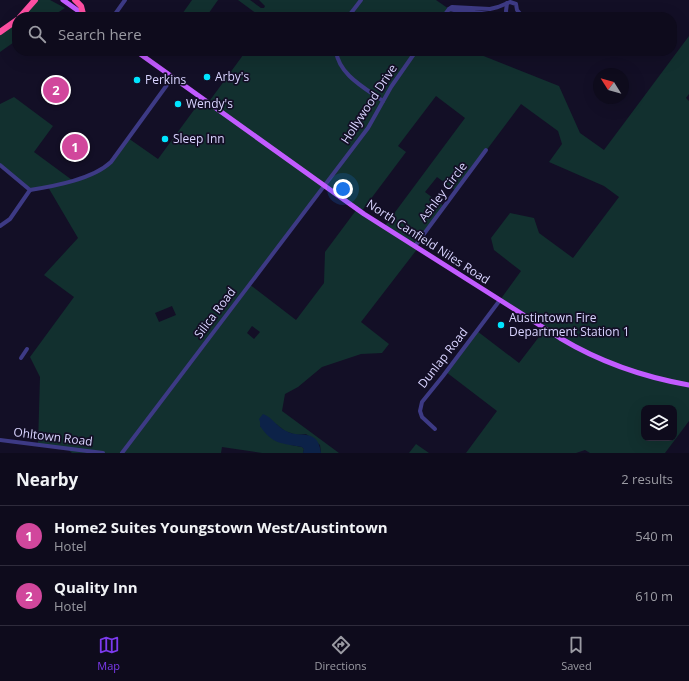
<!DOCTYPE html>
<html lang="en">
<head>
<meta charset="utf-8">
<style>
	body { margin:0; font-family:"Open Sans",sans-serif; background:#1c1929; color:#f1f3f6 }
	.controls { position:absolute; right:12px; bottom:12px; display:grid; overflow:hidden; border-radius:8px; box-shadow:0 4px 16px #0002 }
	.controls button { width:36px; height:36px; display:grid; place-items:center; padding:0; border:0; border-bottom:1px solid #2e2b3b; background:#0e0b1c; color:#f1f3f6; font:20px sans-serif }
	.compass { position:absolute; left:593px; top:68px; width:36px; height:36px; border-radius:50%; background:#0e0b1c; box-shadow:0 4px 16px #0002; rotate:307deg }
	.you { position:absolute; left:343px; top:189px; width:14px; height:14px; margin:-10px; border:3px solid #fff; border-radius:50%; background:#1a73e8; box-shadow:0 0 0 6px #1a73e833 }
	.badge { display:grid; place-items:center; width:26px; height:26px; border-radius:50%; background:#7c3aed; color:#fff; font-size:13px; font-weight:700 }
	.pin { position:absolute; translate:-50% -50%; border:2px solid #fff; box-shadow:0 1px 4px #0006 }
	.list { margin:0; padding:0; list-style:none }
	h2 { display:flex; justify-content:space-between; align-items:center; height:52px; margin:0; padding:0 16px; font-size:17px }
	h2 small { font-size:13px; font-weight:400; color:#9b9ba3 }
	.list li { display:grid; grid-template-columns:26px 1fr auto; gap:12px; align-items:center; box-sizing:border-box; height:60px; padding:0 16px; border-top:1px solid #2e2b3b }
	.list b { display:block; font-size:15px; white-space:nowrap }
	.list p { margin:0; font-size:13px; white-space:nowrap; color:#9b9ba3 }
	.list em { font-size:13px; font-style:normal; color:#9b9ba3 }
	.icon { flex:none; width:22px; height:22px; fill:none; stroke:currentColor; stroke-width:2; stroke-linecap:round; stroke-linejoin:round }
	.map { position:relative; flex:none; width:689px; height:453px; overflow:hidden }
	.search { position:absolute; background:#0e0b1c; box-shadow:0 4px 16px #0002; left:12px; right:12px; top:12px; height:44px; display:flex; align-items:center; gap:10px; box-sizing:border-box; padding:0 14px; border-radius:16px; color:#9b9ba3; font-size:15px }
	.sheet { height:172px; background:#0e0b1c }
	nav { display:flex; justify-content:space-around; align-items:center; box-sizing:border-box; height:56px; border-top:1px solid #2e2b3b; background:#0e0b1c; font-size:11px; color:#9b9ba3 }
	nav a { display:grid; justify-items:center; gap:2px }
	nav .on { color:#7c3aed }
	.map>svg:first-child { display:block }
</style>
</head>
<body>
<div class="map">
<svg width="689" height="453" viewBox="0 0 689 453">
	<rect width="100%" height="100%" fill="#130f26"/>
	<!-- green -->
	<g fill="#12302f" fill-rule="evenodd">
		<polygon points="35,0 50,0 65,8 51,17 20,17"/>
		<polygon points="192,0 218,0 206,17 180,17"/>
		<polygon points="238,0 250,0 261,8 264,8 265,6 259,0 436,0 449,9 455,17 261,17"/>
		<polygon points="17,20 17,40 0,52 0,32"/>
		<path d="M689,36V94L686,98L689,101V421L665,453H590L585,450L576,453H466L497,411L446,372L477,331L519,363L545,329L500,300L521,271L494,250L491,238L510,213L534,218L539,233L573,258L619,197L604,186L549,162L562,144L558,131L521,104L456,191L437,177L425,192L445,207L415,246L418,248L361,322L389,344L382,353L361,354L322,367L298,387L285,394L282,411L339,453H321L320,445L306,434L296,435L285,431L276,424L260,422V426L291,445L302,447L304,449L303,453H262L222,447L221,453H72L66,448L38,445L40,377L30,357L74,297L44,275L78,238L48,187L30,190L0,165V104L14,97L53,126L34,152L72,180L103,169L128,138L158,159L202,99L208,103L246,51H479L481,55L559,86L580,133L604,150ZM436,96L465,118L384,227L361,212L406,152L398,146ZM324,186L357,209L325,252L324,283L296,320L249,284ZM172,306L176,315L159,322L155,313ZM252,326L260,332L254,339L247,333ZM644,408H674V438H644Z"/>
		<polygon points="416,444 429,453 409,453"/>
	</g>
	<!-- water -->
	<path fill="#0c2248" d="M263,414C272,417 277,427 286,431C300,439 318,427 321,453H303L304,449L302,447C282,443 273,445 260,426V422L259,419Z"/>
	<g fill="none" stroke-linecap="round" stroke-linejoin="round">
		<!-- minor -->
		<g stroke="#3d3a85" stroke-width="4">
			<polyline points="507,3 506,11 507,17"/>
			<polyline points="113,17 125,0"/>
			<polyline points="348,17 361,0"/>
			<polyline points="443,17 449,9"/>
			<path d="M500,17C488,11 464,13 449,9L452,7L490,9L498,7L510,2L516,4L517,10L523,17"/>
			<path d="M336,51C339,75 365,88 383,101"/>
			<polyline points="0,165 30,190"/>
			<path d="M30,190C55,186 93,179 111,162L172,78"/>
			<polyline points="0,226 10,219 30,190"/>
			<polyline points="415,246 486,150"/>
			<polyline points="21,358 27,349"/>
			<polyline points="435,429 422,417 420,411 422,402 443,376 500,300"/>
			<polyline points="0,440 103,453"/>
			<polyline points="122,453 368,128 391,87 416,51"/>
		</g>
		<!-- major -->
		<g stroke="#c25bff" stroke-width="5">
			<polyline points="63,0 87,17"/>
			<path d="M136,51L364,214L560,338C600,362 643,377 689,385"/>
		</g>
		<!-- highway -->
		<g stroke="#ff4fa3" stroke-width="6">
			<polyline points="75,0 81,6 83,14"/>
			<polyline points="20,17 35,0"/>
			<polyline points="0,32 17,20"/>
		</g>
	</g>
	<!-- markers -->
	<g fill="#00e5ff" stroke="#130f26" stroke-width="1.5">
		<circle cx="207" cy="77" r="4"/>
		<circle cx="137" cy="80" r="4"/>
		<circle cx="178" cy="104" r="4"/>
		<circle cx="165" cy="139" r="4"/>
		<circle cx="501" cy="325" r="4"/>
	</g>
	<g text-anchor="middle" stroke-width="3.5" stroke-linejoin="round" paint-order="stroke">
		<!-- poi labels -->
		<g font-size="12" fill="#d9d4ff" stroke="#130f26" text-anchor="start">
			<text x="215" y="81">Arby's</text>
			<text x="145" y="84">Perkins</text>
			<text x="186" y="108">Wendy's</text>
			<text x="173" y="143">Sleep Inn</text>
			<text x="509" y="322">Austintown Fire<tspan x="509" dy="14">Department Station 1</tspan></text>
		</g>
		<!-- street labels -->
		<g font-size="12" fill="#d9d4ff" stroke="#130f26">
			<text transform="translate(369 104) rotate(-57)" y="4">Hollywood Drive</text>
			<text transform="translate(443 192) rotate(-53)" y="4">Ashley Circle</text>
			<text transform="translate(428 242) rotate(33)" y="4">North Canfield Niles Road</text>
			<text transform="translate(215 313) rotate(-53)" y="4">Silica Road</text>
			<text transform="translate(443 358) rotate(-52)" y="4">Dunlap Road</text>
			<text transform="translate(53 437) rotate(7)" y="4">Ohltown Road</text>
		</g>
	</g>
</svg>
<div class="controls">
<button><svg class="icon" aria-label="layers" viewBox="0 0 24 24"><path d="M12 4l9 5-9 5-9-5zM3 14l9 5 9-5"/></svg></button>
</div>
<svg class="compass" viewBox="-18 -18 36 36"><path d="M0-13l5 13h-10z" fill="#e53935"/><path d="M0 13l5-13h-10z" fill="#9b9ba3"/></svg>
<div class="you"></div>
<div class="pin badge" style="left:75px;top:147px;background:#d1479c">1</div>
<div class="pin badge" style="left:56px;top:90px;background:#d1479c">2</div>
<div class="search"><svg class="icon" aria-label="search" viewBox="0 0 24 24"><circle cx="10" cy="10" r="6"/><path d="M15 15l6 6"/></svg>Search here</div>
</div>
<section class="sheet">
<h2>Nearby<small>2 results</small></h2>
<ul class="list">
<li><span class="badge" style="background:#d1479c">1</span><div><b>Home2 Suites Youngstown West/Austintown</b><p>Hotel</p></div><em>540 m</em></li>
<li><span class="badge" style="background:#d1479c">2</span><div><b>Quality Inn</b><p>Hotel</p></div><em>610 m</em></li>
</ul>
</section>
<nav>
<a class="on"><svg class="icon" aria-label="map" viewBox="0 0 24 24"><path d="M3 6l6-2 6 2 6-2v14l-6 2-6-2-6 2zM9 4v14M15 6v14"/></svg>Map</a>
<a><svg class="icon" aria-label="directions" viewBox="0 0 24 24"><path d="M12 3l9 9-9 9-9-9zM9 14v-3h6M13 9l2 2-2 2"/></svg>Directions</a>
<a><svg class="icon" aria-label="saved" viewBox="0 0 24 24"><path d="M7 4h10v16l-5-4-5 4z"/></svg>Saved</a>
</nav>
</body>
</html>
